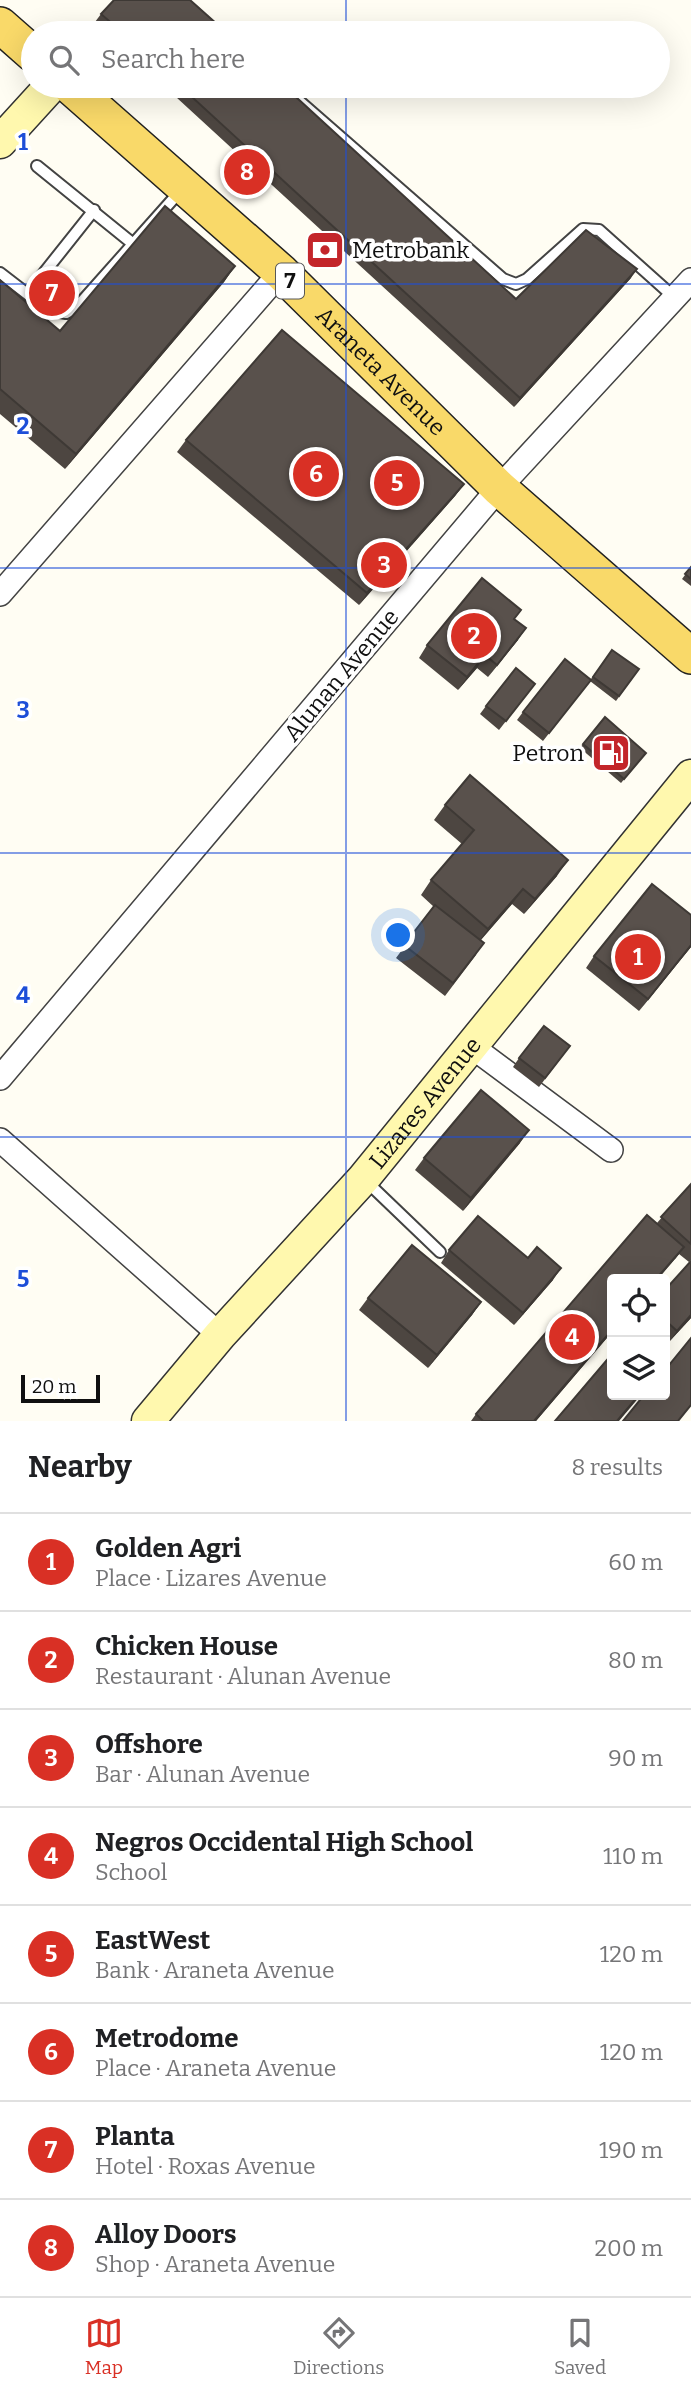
<!DOCTYPE html>
<html lang="en">
<head>
<meta charset="utf-8">
<style>
	body { margin:0; font-family:Bitter,serif; background:#f6f6f6; color:#202124 }
	.controls { position:absolute; right:21px; bottom:21px; display:grid; overflow:hidden; border-radius:7px; box-shadow:0 7px 28px #0002 }
	.controls button { width:63px; height:63px; display:grid; place-items:center; padding:0; border:0; border-bottom:2px solid #e0e0e0; background:#fff; color:#202124; font:35px sans-serif }
	.scale { position:absolute; left:21px; bottom:18px; width:79px; box-sizing:border-box; padding-left:7px; border:4px solid #101010; border-top:0; font-size:19px; line-height:24px; white-space:nowrap; color:#101010; -webkit-text-stroke:5px #fff; paint-order:stroke }
	.you { position:absolute; left:399px; top:936px; width:24px; height:24px; margin:-18px; border:5px solid #fff; border-radius:50%; background:#1a73e8; box-shadow:0 0 0 10px #1a73e833 }
	.badge { display:grid; place-items:center; width:46px; height:46px; border-radius:50%; background:#d93025; color:#fff; font-size:23px; font-weight:700 }
	.pin { position:absolute; translate:-50% -50%; border:4px solid #fff; box-shadow:0 2px 7px #0006 }
	.list { margin:0; padding:0; list-style:none }
	h2 { display:flex; justify-content:space-between; align-items:center; height:91px; margin:0; padding:0 28px; font-size:30px }
	h2 small { font-size:23px; font-weight:400; color:#757577 }
	.list li { display:grid; grid-template-columns:46px 1fr auto; gap:21px; align-items:center; box-sizing:border-box; height:98px; padding:0 28px; border-top:2px solid #e0e0e0 }
	.list b { display:block; font-size:26px; white-space:nowrap }
	.list p { margin:0; font-size:23px; white-space:nowrap; color:#757577 }
	.list em { font-size:23px; font-style:normal; color:#757577 }
	.icon { flex:none; width:38px; height:38px; fill:none; stroke:currentColor; stroke-width:2; stroke-linecap:round; stroke-linejoin:round }
	.map { position:relative; flex:none; width:691px; height:1421px; overflow:hidden }
	.search { position:absolute; background:#fff; box-shadow:0 7px 28px #0002; left:21px; right:21px; top:21px; height:77px; display:flex; align-items:center; gap:18px; box-sizing:border-box; padding:0 24px; border-radius:38px; color:#757577; font-size:26px }
	.sheet { height:875px; background:#fff }
	nav { display:flex; justify-content:space-around; align-items:center; box-sizing:border-box; height:98px; border-top:2px solid #e0e0e0; background:#fff; font-size:19px; color:#757577 }
	nav a { display:grid; justify-items:center; gap:4px }
	nav .on { color:#d93025 }
	.map>svg:first-child { display:block }
</style>
</head>
<body>
<div class="map">
<svg width="691" height="1421" viewBox="0 0 691 1421">
	<rect width="100%" height="100%" fill="#fffdf3"/>
	<g fill="none" stroke-linecap="round" stroke-linejoin="round">
		<!-- lane casing -->
		<g stroke="#434343" stroke-width="14">
			<g id="lane">
				<polyline points="282,86 503,279 516,284 527,279 583,229 599,230 675,298"/>
				<polyline points="37,166 132,243"/>
				<polyline points="0,273 48,310 66,313 77,307 182,189"/>
				<polyline points="28,293 94,210"/>
				<polyline points="366,1181 440,1252"/>
			</g>
		</g>
		<!-- street casing -->
		<g stroke="#434343" stroke-width="26">
			<g id="street">
				<polyline points="0,594 281,272"/>
				<polyline points="471,1046 611,1150"/>
				<polyline points="0,1078 499,488 691,280"/>
				<polyline points="0,1140 220,1335"/>
			</g>
		</g>
		<!-- secondary casing -->
		<g stroke="#323232" stroke-width="35">
			<g id="secondary">
				<polyline points="0,142 51,86"/>
				<path id="s1" d="M148,1421L220,1335L363,1179L691,776"/>
			</g>
		</g>
		<!-- primary casing -->
		<g stroke="#212121" stroke-width="38">
			<g id="primary">
				<polyline points="0,25 33,54"/>
				<path id="s2" d="M70,86L281,272L499,488L691,656"/>
			</g>
		</g>
		<!-- lane -->
		<use href="#lane" stroke="#fff" stroke-width="10"/>
		<!-- street -->
		<use href="#street" stroke="#fff" stroke-width="23"/>
		<!-- secondary -->
		<use href="#secondary" stroke="#fff8ae" stroke-width="32"/>
		<!-- primary -->
		<use href="#primary" stroke="#f9d969" stroke-width="35"/>
	</g>
	<!-- wall -->
	<g fill="#4d4641">
		<polygon points="101,14 227,33 107,33 95,22"/>
		<polygon points="164,86 284,86 516,299 631,278 514,407"/>
		<polygon points="235,266 224,282 65,469 0,414 0,280 60,331"/>
		<polygon points="186,440 464,484 455,496 359,605 177,452"/>
		<polygon points="691,567 691,586 682,579"/>
		<polygon points="515,619 518,640 488,677 477,668 458,690 419,658 427,645"/>
		<polygon points="612,650 639,669 616,701 590,681 543,741 517,720 523,712 591,679"/>
		<polygon points="535,684 499,730 480,714 486,706"/>
		<polygon points="583,744 643,757 621,783 580,748"/>
		<polygon points="445,805 557,876 524,914 512,904 481,940 476,955 445,996 396,958 434,907 421,895 431,880 462,844 434,820"/>
		<polygon points="691,915 691,947 639,1011 586,968 594,956"/>
		<polygon points="564,1054 539,1087 513,1067 519,1058"/>
		<polygon points="520,1143 463,1211 415,1170 424,1158"/>
		<polygon points="691,1184 691,1260 689,1262 679,1254 675,1259 612,1279 612,1332 536,1421 471,1421 476,1414 657,1223"/>
		<polygon points="449,1250 553,1280 514,1325 441,1263"/>
		<polygon points="665,1290 691,1318 668,1343 665,1340"/>
		<polygon points="368,1298 481,1302 472,1315 428,1368 359,1310"/>
	</g>
	<!-- shaded-wall -->
	<g fill="#3e3935">
		<polygon points="235,266 224,282 65,469 76,454"/>
		<polygon points="637,269 631,278 514,407 520,398"/>
		<polygon points="464,484 455,496 359,605 367,593"/>
		<polygon points="526,628 518,640 488,677 497,665"/>
		<polygon points="485,655 477,668 458,690 467,677"/>
		<polygon points="568,860 557,876 524,914 535,899"/>
		<polygon points="523,889 512,904 477,944 488,929"/>
		<polygon points="691,945 691,947 639,1011 648,999"/>
		<polygon points="529,1130 520,1143 463,1211 471,1198"/>
		<polygon points="684,1247 675,1259 658,1279 656,1279"/>
		<polygon points="561,1268 553,1280 514,1325 523,1313"/>
		<polygon points="481,1302 472,1315 428,1368 437,1355"/>
		<polygon points="691,1315 691,1318 668,1343 677,1331"/>
		<polygon points="612,1330 612,1332 536,1421 534,1421"/>
		<polygon points="639,1395 641,1395 619,1421 617,1421"/>
	</g>
	<!-- building -->
	<g fill="#59514c" stroke="#3e3935" stroke-width="2">
		<polygon points="114,0 190,0 227,33 123,33 101,14"/>
		<polygon points="180,86 284,86 516,299 586,230 637,269 520,398"/>
		<polygon points="165,206 235,266 76,454 0,389 0,280 60,331"/>
		<polygon points="282,330 464,484 367,593 186,440"/>
		<polygon points="691,567 691,579 685,574"/>
		<polygon points="482,578 521,610 514,619 526,628 497,665 485,655 467,677 427,645"/>
		<polygon points="612,650 639,669 619,696 593,677"/>
		<polygon points="565,659 591,680 549,733 523,712"/>
		<polygon points="516,668 535,684 506,721 486,706"/>
		<polygon points="605,717 646,753 624,779 583,744"/>
		<polygon points="470,775 568,860 535,899 523,889 488,929 431,880 474,830 445,805"/>
		<polygon points="652,884 691,915 691,945 648,999 594,956"/>
		<polygon points="435,905 484,943 453,983 404,945"/>
		<polygon points="544,1026 570,1046 545,1078 519,1058"/>
		<polygon points="481,1090 529,1130 471,1198 424,1158"/>
		<polygon points="691,1184 691,1244 661,1217"/>
		<polygon points="647,1215 684,1247 656,1279 612,1279 612,1330 534,1421 483,1421 476,1414"/>
		<polygon points="478,1216 528,1258 537,1247 561,1268 523,1313 449,1250"/>
		<polygon points="412,1245 481,1302 437,1355 368,1298"/>
		<polygon points="691,1261 691,1315 677,1331 665,1320 665,1290"/>
		<polygon points="691,1338 691,1405 678,1421 623,1421 644,1395 665,1395 665,1370"/>
		<polygon points="612,1354 612,1395 639,1395 617,1421 555,1421"/>
	</g>
	<!-- grid -->
	<path fill="none" stroke="#1d4ed8" stroke-width="2" stroke-opacity="0.55" d="M346,0V33M346,86V1421M0,284H691M0,568H691M0,853H691M0,1137H691"/>
	<!-- icons -->
	<defs>
		<g id="bank-square" transform="scale(2.0125)"><rect x="-9" y="-9" width="18" height="18" rx="4" fill="#c3252a" stroke="#fff"/><path d="M-6-4H6V4H-6ZM0-2.3a2.3 2.3 0 1 0 0 4.6a2.3 2.3 0 1 0 0-4.6Z" fill="#fff"/></g>
		<g id="fuel-square" transform="scale(2.0125)"><rect x="-9" y="-9" width="18" height="18" rx="4" fill="#c3252a" stroke="#fff"/><path d="M-5.5-6h7V0h2V4h1.3V-2.5L3-4.5l.8-.8L6-3V5H2.5V1h-1V6h-7ZM-4.2-4.7v3.2H.2V-4.7Z" fill="#fff"/></g>
	</defs>
	<g fill-rule="evenodd">
		<use href="#bank-square" x="325" y="250"/>
		<use href="#fuel-square" x="611" y="753"/>
	</g>
	<g text-anchor="middle" stroke-width="7" stroke-linejoin="round" paint-order="stroke">
		<!-- shield labels -->
		<rect fill="#fff" stroke="#585858" stroke-width="2" x="276" y="263.5" width="28" height="35" rx="5"/>
		<g font-size="21" font-weight="bold" fill="#101010">
			<text x="290" y="288">7</text>
		</g>
		<!-- poi labels -->
		<g font-size="23" fill="#101010" stroke="#fff" text-anchor="start">
			<text x="352" y="258">Metrobank</text>
			<text x="584" y="761" text-anchor="end">Petron</text>
		</g>
		<!-- street labels -->
		<g font-size="23" fill="#101010" stroke="#fff">
			<text dy="8" stroke="none"><textPath href="#s2" startOffset="422">Araneta Avenue</textPath></text>
			<text transform="translate(341 675) rotate(-50)" y="8">Alunan Avenue</text>
			<text dy="8" stroke="none"><textPath href="#s1" startOffset="422">Lizares Avenue</textPath></text>
		</g>
	</g>
	<g font-size="23" text-anchor="middle" font-weight="bold" fill="#1d4ed8" stroke="#fff" stroke-width="7" stroke-linejoin="round" paint-order="stroke">
		<text x="23" y="150">1</text>
		<text x="23" y="434">2</text>
		<text x="23" y="718">3</text>
		<text x="23" y="1003">4</text>
		<text x="23" y="1287">5</text>
	</g>
</svg>
<div class="controls">
<button><svg class="icon" aria-label="locate" viewBox="0 0 24 24"><circle cx="12" cy="12" r="6"/><path d="M12 2v4M12 18v4M2 12h4M18 12h4"/></svg></button>
<button><svg class="icon" aria-label="layers" viewBox="0 0 24 24"><path d="M12 4l9 5-9 5-9-5zM3 14l9 5 9-5"/></svg></button>
</div>
<div class="scale">20 m</div>
<div class="you"></div>
<div class="pin badge" style="left:638px;top:957px">1</div>
<div class="pin badge" style="left:474px;top:636px">2</div>
<div class="pin badge" style="left:384px;top:565px">3</div>
<div class="pin badge" style="left:572px;top:1337px">4</div>
<div class="pin badge" style="left:397px;top:483px">5</div>
<div class="pin badge" style="left:316px;top:474px">6</div>
<div class="pin badge" style="left:52px;top:293px">7</div>
<div class="pin badge" style="left:247px;top:172px">8</div>
<div class="search"><svg class="icon" aria-label="search" viewBox="0 0 24 24"><circle cx="10" cy="10" r="6"/><path d="M15 15l6 6"/></svg>Search here</div>
</div>
<section class="sheet">
<h2>Nearby<small>8 results</small></h2>
<ul class="list">
<li><span class="badge">1</span><div><b>Golden Agri</b><p>Place · Lizares Avenue</p></div><em>60 m</em></li>
<li><span class="badge">2</span><div><b>Chicken House</b><p>Restaurant · Alunan Avenue</p></div><em>80 m</em></li>
<li><span class="badge">3</span><div><b>Offshore</b><p>Bar · Alunan Avenue</p></div><em>90 m</em></li>
<li><span class="badge">4</span><div><b>Negros Occidental High School</b><p>School</p></div><em>110 m</em></li>
<li><span class="badge">5</span><div><b>EastWest</b><p>Bank · Araneta Avenue</p></div><em>120 m</em></li>
<li><span class="badge">6</span><div><b>Metrodome</b><p>Place · Araneta Avenue</p></div><em>120 m</em></li>
<li><span class="badge">7</span><div><b>Planta</b><p>Hotel · Roxas Avenue</p></div><em>190 m</em></li>
<li><span class="badge">8</span><div><b>Alloy Doors</b><p>Shop · Araneta Avenue</p></div><em>200 m</em></li>
</ul>
</section>
<nav>
<a class="on"><svg class="icon" aria-label="map" viewBox="0 0 24 24"><path d="M3 6l6-2 6 2 6-2v14l-6 2-6-2-6 2zM9 4v14M15 6v14"/></svg>Map</a>
<a><svg class="icon" aria-label="directions" viewBox="0 0 24 24"><path d="M12 3l9 9-9 9-9-9zM9 14v-3h6M13 9l2 2-2 2"/></svg>Directions</a>
<a><svg class="icon" aria-label="saved" viewBox="0 0 24 24"><path d="M7 4h10v16l-5-4-5 4z"/></svg>Saved</a>
</nav>
</body>
</html>
